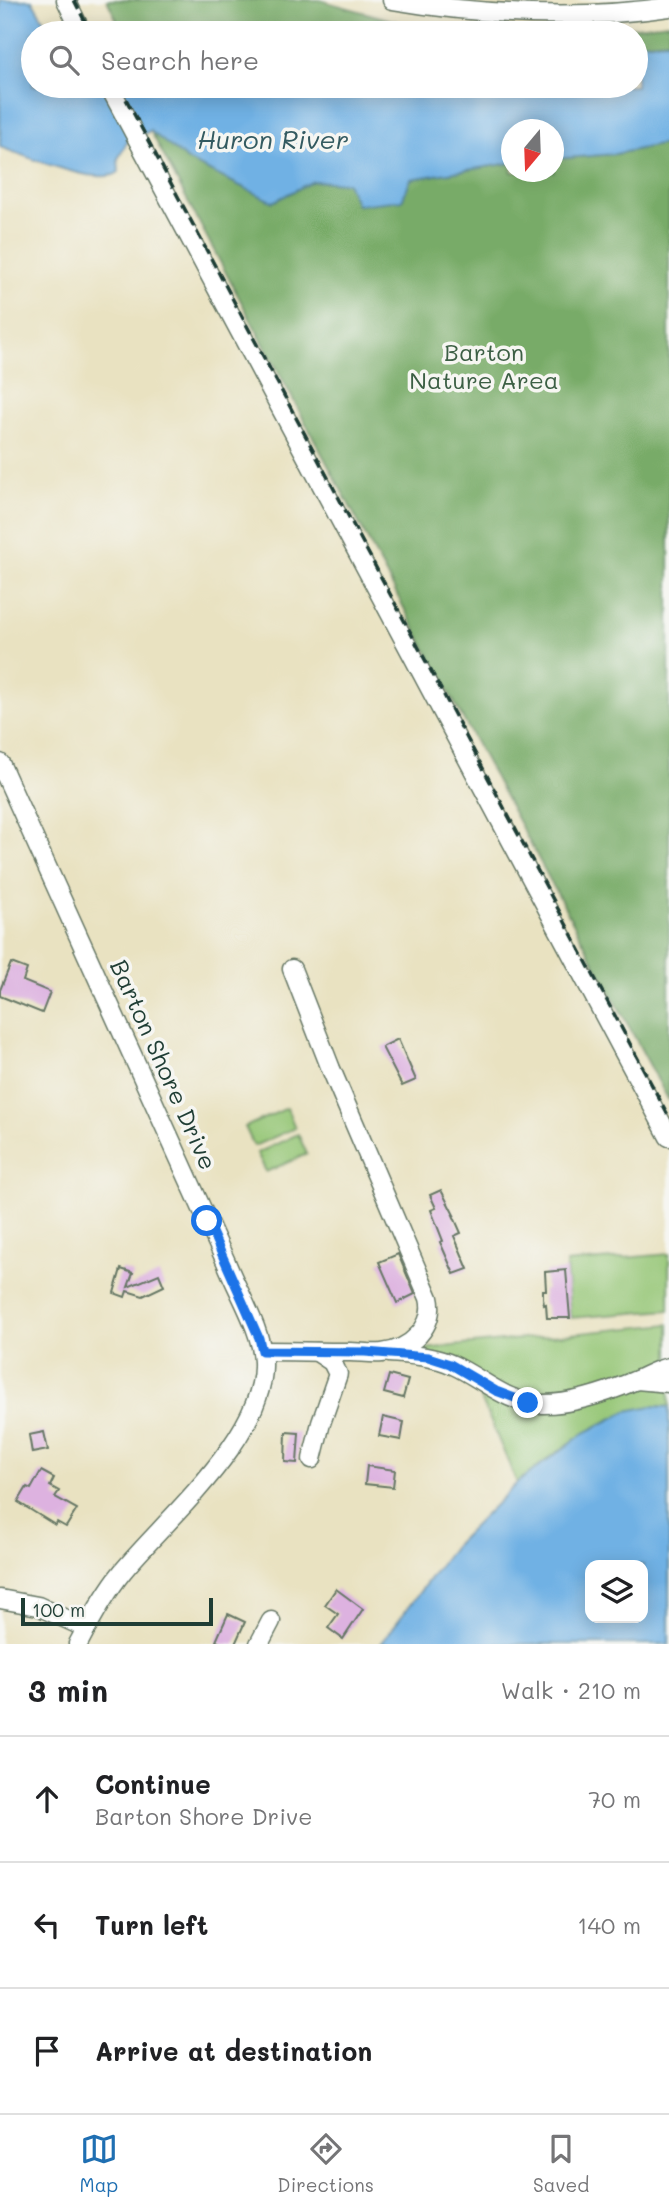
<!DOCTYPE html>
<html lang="en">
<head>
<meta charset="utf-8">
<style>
	body { margin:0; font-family:Mali,sans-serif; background:#f6f6f6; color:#202124 }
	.controls { position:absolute; right:21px; bottom:21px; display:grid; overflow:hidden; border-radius:14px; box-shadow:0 4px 18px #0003 }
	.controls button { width:63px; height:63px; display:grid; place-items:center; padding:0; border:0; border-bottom:2px solid #e0e0e0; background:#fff; color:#202124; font:35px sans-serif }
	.compass { position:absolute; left:501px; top:119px; width:63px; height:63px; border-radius:50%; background:#fff; box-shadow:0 4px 18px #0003; rotate:199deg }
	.scale { position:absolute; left:21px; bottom:18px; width:192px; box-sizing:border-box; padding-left:7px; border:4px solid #1f3d34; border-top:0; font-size:19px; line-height:24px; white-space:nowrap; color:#1f3d34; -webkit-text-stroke:5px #f6f6f2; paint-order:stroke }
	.stop { position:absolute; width:21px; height:21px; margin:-16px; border:5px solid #1a73e8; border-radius:50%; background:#fff }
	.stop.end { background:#1a73e8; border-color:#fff; box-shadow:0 2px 7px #0008 }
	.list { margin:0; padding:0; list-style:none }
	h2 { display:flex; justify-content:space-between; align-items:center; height:91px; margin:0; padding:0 28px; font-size:30px }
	h2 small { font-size:23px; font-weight:400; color:#757577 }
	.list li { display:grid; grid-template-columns:46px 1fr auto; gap:21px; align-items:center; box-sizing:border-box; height:126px; padding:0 28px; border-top:2px solid #e0e0e0 }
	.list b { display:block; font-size:26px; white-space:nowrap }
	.list p { margin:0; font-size:23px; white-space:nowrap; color:#757577 }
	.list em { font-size:23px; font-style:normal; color:#757577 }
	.icon { flex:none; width:38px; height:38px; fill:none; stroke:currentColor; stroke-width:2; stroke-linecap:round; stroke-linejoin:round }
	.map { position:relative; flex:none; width:669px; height:1644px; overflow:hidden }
	.search { position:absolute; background:#fff; box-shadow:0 4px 18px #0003; left:21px; right:21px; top:21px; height:77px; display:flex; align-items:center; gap:18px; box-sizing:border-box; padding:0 24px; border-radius:38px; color:#757577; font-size:26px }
	.sheet { height:469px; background:#fff }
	nav { display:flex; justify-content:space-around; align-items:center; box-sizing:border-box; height:98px; border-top:2px solid #e0e0e0; background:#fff; font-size:19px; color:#757577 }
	nav a { display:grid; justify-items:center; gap:4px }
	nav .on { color:#1f6fb2 }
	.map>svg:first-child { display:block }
</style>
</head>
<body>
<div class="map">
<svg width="669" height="1644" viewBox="0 0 669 1644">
	<rect width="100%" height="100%" fill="#f6f6f2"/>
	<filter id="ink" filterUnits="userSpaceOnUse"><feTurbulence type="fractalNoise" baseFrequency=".0143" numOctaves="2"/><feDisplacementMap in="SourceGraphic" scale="14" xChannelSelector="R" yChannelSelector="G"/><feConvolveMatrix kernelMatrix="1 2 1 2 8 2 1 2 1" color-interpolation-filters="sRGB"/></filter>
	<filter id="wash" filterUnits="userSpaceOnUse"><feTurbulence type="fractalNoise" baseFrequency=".00686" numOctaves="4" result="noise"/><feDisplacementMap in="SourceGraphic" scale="28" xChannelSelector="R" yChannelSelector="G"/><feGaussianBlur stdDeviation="1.57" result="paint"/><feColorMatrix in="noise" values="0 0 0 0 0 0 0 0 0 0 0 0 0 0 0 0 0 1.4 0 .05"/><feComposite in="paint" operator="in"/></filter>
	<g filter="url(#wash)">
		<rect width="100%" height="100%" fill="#e9e2c1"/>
		<!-- green -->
		<g fill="#95c676" stroke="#5a8255" stroke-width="2">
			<polygon points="287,1108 295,1128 254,1146 245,1127"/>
			<polygon points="298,1134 307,1154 266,1172 257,1153"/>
			<polygon points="669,1254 669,1310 570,1318 566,1263"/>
			<path d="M669,1324V1407C621,1399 553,1454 517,1483L471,1375L384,1353Z"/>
		</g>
		<!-- forest -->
		<g fill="#78ab67" stroke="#4c744e" stroke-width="2">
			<polygon points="107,0 320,0 409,25 502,33 563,32 628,28 669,23 669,40 636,43 636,33 123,33"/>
			<polygon points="150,130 189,161 273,202 313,181 347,183 402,200 410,179 511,163 512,172 554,172 554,159 615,154 669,143 669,1101 439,674"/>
		</g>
		<!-- water -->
		<g fill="#70b1e4" stroke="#48778c" stroke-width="2" fill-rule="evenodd">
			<path d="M0,0H32L51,33H33V86H636V43L669,41V143L615,154L554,159V130H512L511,163L411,179L402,200L357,205L347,183L313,181L273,202L189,161L150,131L127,142L118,159L119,172C100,188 23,155 0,147Z"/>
			<path d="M651,1406L669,1407V1644H381L454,1546L517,1483L584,1433L627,1411ZM590,1565H643V1618H590Z"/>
		</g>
		<g id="blocks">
			<!-- building -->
			<g fill="#ddb2e0">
				<polygon points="11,963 27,969 23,981 50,992 42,1013 0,996 0,990"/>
				<polygon points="398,1039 416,1080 402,1086 382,1047"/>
				<polygon points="441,1190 454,1215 453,1215 461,1233 454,1236 468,1269 454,1274 440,1242 443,1241 431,1210 436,1208 430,1195"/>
				<polygon points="398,1254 415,1294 397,1303 379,1262"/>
				<polygon points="121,1269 133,1273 128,1287 159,1274 164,1286 143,1296 127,1291 125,1297 114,1293"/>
				<polygon points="566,1270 570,1318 547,1318 546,1304 544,1305 543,1298 543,1290 546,1290 545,1272"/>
				<polygon points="389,1375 408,1380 403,1398 384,1393"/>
				<polygon points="383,1417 404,1422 401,1440 379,1436"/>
				<polygon points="44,1432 48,1450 32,1453 29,1435"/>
				<polygon points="286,1432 299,1433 297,1463 285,1462"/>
				<polygon points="367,1466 395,1470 393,1487 365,1484"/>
				<polygon points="41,1471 54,1478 50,1486 59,1491 55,1497 77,1509 66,1527 57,1522 55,1525 18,1502 27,1487 31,1489"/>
				<polygon points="336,1589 363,1609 343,1639 328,1628 338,1614 325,1605"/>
				<polygon points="228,1614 245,1622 235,1644 222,1644 216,1641"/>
			</g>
		</g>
	</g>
	<g filter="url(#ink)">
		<use href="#blocks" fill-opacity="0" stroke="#667765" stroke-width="2"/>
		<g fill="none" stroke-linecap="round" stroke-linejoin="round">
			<!-- minor casing -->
			<g stroke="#667765" stroke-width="21">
				<g id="minor">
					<polyline points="66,0 82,33"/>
					<path d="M392,0C479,15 582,20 669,7"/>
					<polyline points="109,86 669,1137"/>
					<path d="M0,763L226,1262C238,1293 262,1330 263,1362C266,1435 167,1518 123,1571C105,1593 91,1619 78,1644"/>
					<path d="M262,1351C291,1351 320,1352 350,1352C360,1352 372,1354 382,1353C410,1350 436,1326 429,1298L331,1069L292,969"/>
					<path d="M389,1353C411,1355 433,1356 453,1365C482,1378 506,1403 540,1404C572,1405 606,1393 634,1381C647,1376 655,1370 669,1367"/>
					<polyline points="637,1380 669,1383"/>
					<polyline points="312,1459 321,1423 338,1374 332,1362 317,1352"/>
					<polyline points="0,1599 38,1606 86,1628"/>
					<polyline points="259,1644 271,1621"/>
				</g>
			</g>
			<!-- minor -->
			<use href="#minor" stroke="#fff" stroke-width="18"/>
			<!-- rail -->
			<g stroke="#1f3d34" stroke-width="3.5" stroke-dasharray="10 5" stroke-linecap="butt">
				<polyline points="74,0 91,33"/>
				<polyline points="119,86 669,1117"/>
			</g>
		</g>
	</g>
	<g fill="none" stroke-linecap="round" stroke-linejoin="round" filter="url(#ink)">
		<!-- route -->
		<polyline stroke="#1a73e8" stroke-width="9" points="207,1221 259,1338 262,1351 365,1352 428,1357 450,1364 496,1391 528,1403"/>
	</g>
	<g text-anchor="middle" stroke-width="7" stroke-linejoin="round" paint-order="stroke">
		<!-- park labels -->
		<g font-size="24" fill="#3c5f44" stroke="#f6f6f2">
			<text x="484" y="361">Barton<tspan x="484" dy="28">Nature Area</tspan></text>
		</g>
		<!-- street labels -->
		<g font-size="24" fill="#1f3d34" stroke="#f6f6f2">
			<text transform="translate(163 1065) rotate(66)" y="8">Barton Shore Drive</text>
		</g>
		<!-- water labels -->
		<g font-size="26" font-style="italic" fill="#335a60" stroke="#f6f6f2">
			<text x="273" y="149">Huron River</text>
		</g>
	</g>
</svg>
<div class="controls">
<button><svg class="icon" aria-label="layers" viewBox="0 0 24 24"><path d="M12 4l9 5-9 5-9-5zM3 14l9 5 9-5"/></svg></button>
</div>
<svg class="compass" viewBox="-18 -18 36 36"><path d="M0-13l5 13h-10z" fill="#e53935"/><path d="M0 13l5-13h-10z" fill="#757577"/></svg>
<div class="scale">100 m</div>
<div class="stop" style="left:207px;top:1221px"></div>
<div class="stop end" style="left:528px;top:1403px"></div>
<div class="search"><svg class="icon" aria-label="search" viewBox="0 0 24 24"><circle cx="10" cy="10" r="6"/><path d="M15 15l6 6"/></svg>Search here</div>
</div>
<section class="sheet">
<h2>3 min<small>Walk · 210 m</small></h2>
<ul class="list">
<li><svg class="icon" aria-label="ahead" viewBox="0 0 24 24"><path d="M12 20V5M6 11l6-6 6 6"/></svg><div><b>Continue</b><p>Barton Shore Drive</p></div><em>70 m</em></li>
<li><svg class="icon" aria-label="left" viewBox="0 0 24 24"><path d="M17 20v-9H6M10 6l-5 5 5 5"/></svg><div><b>Turn left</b></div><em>140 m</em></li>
<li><svg class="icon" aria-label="arrive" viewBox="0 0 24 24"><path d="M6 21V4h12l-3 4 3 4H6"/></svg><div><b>Arrive at destination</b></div></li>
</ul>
</section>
<nav>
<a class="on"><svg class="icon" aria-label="map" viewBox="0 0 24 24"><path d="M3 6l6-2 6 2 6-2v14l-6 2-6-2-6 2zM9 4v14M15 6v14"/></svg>Map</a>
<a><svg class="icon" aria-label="directions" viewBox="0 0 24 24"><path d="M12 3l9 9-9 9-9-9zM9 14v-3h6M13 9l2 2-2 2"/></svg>Directions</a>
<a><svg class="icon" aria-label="saved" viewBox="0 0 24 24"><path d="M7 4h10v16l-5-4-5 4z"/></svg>Saved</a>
</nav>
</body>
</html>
